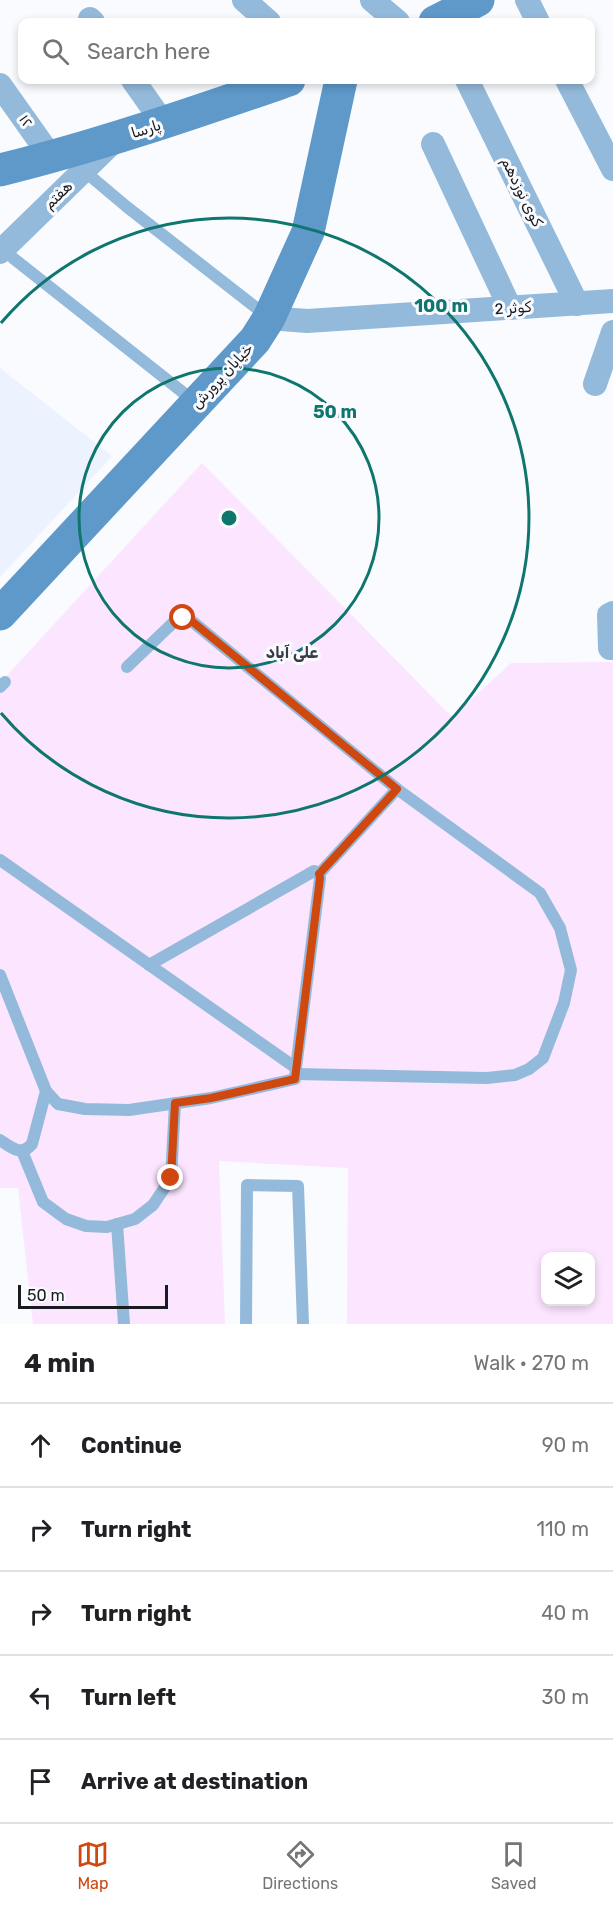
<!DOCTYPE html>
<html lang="en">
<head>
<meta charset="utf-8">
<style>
	body { margin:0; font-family:Rubik,"Noto Sans Arabic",sans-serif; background:#f2f2f2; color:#202124 }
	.controls { position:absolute; right:18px; bottom:18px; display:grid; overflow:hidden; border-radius:12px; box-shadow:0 3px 9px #0003 }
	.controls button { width:54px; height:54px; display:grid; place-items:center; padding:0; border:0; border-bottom:2px solid #e0e0e0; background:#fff; color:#202124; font:30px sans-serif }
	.scale { position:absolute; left:18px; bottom:15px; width:150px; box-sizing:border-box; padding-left:6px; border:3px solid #1a1b1e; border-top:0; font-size:16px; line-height:21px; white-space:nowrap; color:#1a1b1e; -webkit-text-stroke:4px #fafbff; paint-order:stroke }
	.stop { position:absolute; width:18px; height:18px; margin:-14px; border:4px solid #ce480f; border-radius:50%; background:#fff }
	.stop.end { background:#ce480f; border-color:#fff; box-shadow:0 2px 6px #0008 }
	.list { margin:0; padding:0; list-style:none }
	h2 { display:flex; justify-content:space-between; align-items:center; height:78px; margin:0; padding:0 24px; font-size:26px }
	h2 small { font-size:20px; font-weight:400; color:#757577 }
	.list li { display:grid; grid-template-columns:39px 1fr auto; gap:18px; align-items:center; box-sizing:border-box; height:84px; padding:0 24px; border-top:2px solid #e0e0e0 }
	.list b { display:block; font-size:22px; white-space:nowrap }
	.list em { font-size:20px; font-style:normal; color:#757577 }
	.icon { flex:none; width:33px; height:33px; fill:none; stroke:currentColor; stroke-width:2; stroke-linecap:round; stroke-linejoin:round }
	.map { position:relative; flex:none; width:613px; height:1324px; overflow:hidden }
	.search { position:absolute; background:#fff; box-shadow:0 3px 9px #0003; left:18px; right:18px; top:18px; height:66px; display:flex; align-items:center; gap:15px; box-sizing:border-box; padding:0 21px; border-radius:12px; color:#757577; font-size:22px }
	.sheet { height:498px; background:#fff }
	nav { display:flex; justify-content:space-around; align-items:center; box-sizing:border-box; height:84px; border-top:2px solid #e0e0e0; background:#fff; font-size:16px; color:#757577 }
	nav a { display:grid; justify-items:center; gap:3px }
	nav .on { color:#ce480f }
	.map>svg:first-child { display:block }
</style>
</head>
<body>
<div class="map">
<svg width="613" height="1324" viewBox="0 0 613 1324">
	<rect width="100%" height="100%" fill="#fafbff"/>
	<!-- built -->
	<polygon fill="#edf2ff" points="0,368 112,456 0,577"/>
	<!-- green -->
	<path fill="#fce5ff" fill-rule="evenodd" d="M202,463L452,717L511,663L613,662V1324H347L348,1168L219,1161L225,1324H33L18,1188H0V683ZM546,1256H590V1302H546Z"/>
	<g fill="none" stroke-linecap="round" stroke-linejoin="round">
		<!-- lane -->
		<g stroke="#94badb" stroke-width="12">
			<polyline points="83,170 127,207 268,317"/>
			<polyline points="13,258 195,402"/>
			<polyline points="127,667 178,618 188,618 397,789 540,893 560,928 571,970 564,1003 543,1058 529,1069 515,1075 487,1078 296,1074"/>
			<polyline points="0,687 5,682"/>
			<polyline points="0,860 296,1068 295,1079 211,1098 129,1110 85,1109 58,1104 46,1091 0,975"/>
			<polyline points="319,874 397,789"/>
			<polyline points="149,965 314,871 319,874 320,878 296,1068"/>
			<path d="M0,1140C11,1147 21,1157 32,1144L46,1091"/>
			<polyline points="22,1151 43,1202 66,1219 86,1226 107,1227 135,1219 153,1205 171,1178 175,1103"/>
			<polyline points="117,1224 124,1324"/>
			<polyline points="246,1324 247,1185 298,1186 303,1324"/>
		</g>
		<!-- street -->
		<g stroke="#94badb" stroke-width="24">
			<polyline points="244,0 269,22"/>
			<polyline points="372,0 398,22"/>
			<polyline points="527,0 538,22"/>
			<polyline points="90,19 93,22"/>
			<polyline points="133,80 164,124"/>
			<polyline points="467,80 577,304"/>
			<polyline points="567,80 613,169"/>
			<polyline points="0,85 51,157"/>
			<polyline points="433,144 510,308"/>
			<polyline points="0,252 114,141"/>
			<polyline points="269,318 307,321 613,301"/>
			<polyline points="595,384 613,332"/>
			<polyline points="610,648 609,615 613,613"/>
		</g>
		<!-- secondary -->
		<g stroke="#5e99ca" stroke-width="33">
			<polyline points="435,22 478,0"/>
			<path d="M0,170C98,146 193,113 289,80"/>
			<polyline points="0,614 255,340 269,318 308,232 341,80"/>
		</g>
	</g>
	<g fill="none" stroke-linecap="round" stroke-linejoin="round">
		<!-- route -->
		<polyline stroke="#ce480f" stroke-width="8" points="171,1178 175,1103 211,1098 295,1079 320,878 319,874 397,789 188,618 183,618"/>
	</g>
	<!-- distance rings -->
	<g fill="none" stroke="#0f766e" stroke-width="3">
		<circle cx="229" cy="518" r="150"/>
		<path d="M1 323A300 300 0 1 1 1 713"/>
	</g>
	<g text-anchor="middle" stroke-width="6" stroke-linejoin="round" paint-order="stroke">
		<!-- street labels -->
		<g font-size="15" fill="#1a1b1e" stroke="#fafbff">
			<text transform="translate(26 121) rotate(55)" y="5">۱۲</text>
			<text transform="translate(146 129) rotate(-17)" y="5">پارسا</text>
			<text transform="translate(522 192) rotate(64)" y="5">کوی نوزدهم</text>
			<text transform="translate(58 195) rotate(-44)" y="5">هفتم</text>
			<text transform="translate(513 308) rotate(-4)" y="5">کوثر 2</text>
			<text transform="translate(222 376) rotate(-47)" y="5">خیابان پرورش</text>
		</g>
		<!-- neighbourhood labels -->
		<g font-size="16" font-weight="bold" fill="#3a3d44" stroke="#fafbff">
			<text x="292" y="658">علی آباد</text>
		</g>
	</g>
	<circle cx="229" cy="518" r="9" fill="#0f766e" stroke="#fafbff" stroke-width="3"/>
	<g font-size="18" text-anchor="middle" font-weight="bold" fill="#0f766e" stroke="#fafbff" stroke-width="6" stroke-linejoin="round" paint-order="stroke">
		<text x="441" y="312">100 m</text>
		<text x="335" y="418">50 m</text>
	</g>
</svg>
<div class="controls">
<button><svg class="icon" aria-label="layers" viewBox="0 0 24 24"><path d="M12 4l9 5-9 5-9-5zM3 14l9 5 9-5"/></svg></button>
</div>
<div class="scale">50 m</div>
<div class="stop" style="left:183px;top:618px"></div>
<div class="stop end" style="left:171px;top:1178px"></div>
<div class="search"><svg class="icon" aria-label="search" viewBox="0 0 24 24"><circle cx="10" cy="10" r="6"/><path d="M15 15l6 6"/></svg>Search here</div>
</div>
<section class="sheet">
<h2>4 min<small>Walk · 270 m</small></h2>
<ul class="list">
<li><svg class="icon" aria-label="ahead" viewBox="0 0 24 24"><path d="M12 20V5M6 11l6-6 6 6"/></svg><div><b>Continue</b></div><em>90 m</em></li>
<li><svg class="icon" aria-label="right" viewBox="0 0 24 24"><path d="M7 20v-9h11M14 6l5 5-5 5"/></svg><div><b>Turn right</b></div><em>110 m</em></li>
<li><svg class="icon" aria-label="right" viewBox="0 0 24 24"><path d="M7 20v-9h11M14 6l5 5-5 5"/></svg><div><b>Turn right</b></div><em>40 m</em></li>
<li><svg class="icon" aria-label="left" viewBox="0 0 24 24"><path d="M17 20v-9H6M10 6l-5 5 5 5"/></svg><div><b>Turn left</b></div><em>30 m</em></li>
<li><svg class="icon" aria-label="arrive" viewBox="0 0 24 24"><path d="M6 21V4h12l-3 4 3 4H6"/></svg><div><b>Arrive at destination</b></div></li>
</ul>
</section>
<nav>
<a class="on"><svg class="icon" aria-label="map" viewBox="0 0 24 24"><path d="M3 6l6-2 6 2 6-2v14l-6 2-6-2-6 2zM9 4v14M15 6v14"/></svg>Map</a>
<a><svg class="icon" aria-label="directions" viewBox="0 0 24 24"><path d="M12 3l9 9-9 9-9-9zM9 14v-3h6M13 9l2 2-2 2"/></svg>Directions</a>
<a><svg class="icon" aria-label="saved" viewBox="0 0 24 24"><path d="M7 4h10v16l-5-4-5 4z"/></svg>Saved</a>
</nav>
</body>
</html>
